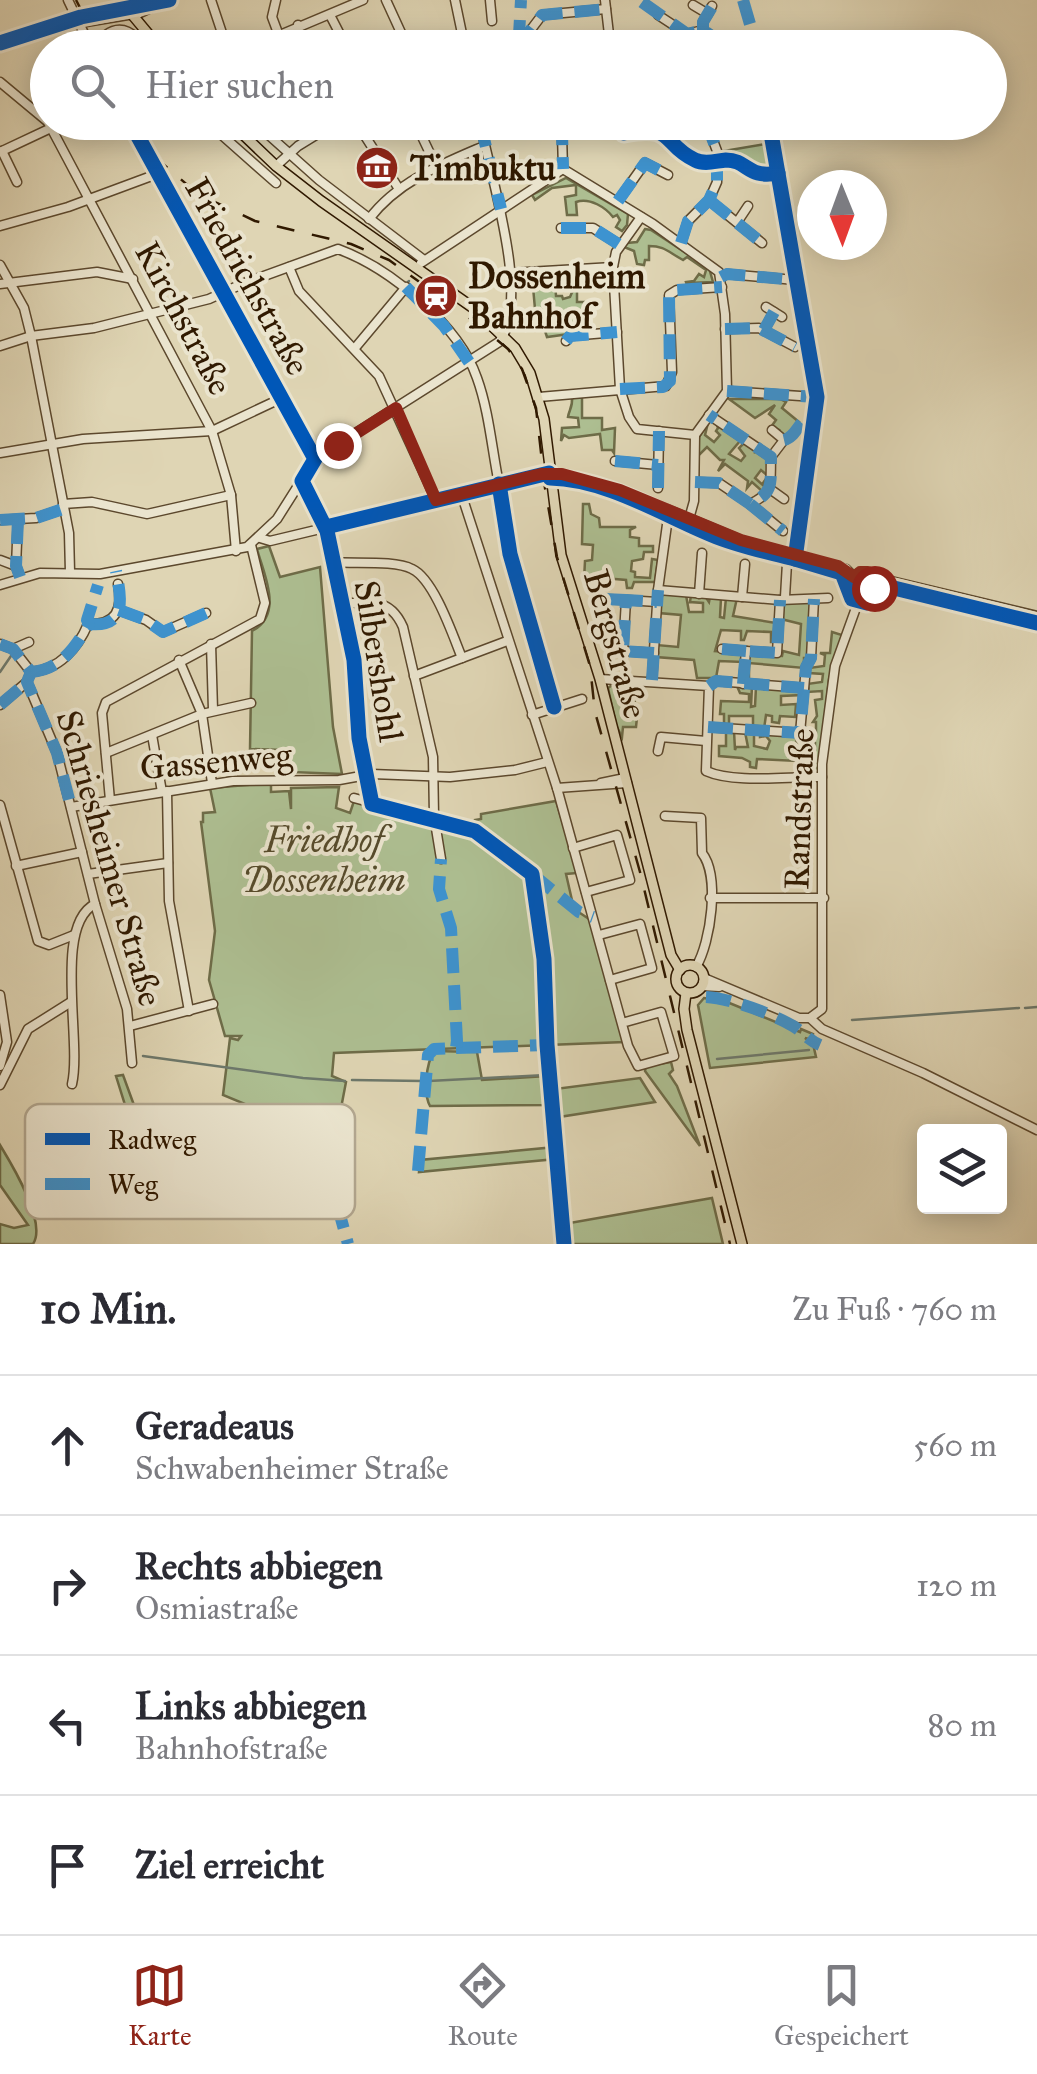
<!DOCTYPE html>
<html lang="de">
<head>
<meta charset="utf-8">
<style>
	body { margin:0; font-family:"IM FELL Great Primer",serif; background:#f2f2f3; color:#2b2b33 }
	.controls { position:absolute; right:30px; bottom:30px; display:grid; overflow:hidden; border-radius:10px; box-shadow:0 5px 25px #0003 }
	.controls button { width:90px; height:90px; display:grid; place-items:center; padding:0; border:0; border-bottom:2px solid #e1e1e2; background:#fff; color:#2b2b33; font:50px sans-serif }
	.compass { position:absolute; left:797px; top:170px; width:90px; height:90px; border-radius:50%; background:#fff; box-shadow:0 5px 25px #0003; rotate:179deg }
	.stop { position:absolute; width:30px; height:30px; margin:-22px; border:8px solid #8f2418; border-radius:50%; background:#fff }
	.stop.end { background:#8f2418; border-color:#fff; box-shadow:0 2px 10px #0008 }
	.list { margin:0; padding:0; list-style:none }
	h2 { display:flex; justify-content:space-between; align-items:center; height:130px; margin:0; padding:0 40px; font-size:42px }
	h2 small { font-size:32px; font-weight:400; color:#7c7c81 }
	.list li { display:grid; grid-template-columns:65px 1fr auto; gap:30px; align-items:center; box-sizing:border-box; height:140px; padding:0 40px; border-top:2px solid #e1e1e2 }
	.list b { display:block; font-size:38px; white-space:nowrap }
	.list p { margin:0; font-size:32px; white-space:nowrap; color:#7c7c81 }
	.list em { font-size:32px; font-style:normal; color:#7c7c81 }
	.icon { flex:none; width:55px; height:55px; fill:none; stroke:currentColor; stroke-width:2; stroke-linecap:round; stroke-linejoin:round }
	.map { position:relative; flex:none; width:1037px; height:1244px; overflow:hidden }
	.search { position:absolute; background:#fff; box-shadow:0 5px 25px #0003; left:30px; right:30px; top:30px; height:110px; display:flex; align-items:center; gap:25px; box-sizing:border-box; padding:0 35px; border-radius:55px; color:#7c7c81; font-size:38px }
	.sheet { height:690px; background:#fff }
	nav { display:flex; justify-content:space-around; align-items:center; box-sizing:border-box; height:140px; border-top:2px solid #e1e1e2; background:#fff; font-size:28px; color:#7c7c81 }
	nav a { display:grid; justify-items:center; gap:5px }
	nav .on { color:#8f2418 }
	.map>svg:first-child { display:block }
</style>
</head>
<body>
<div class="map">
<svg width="1037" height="1244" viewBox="0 0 1037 1244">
	<rect width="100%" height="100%" fill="#dfd5b4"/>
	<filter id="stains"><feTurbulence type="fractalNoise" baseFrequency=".002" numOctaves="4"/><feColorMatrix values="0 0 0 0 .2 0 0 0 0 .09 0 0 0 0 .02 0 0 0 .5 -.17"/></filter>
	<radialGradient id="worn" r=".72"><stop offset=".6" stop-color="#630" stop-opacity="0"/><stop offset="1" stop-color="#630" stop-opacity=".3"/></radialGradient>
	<!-- green -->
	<g fill="#adbe91" stroke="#6e6c48" stroke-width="2.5">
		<path d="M772,143L777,173C750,178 743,156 720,161L718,152Z"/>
		<path d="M566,178L628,214L627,225L622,231L616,227L620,220L617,215L613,217C606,208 590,197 576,202L577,215H567L565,197L576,195V185L552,188L535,200L532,195Z"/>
		<path d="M645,229L651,230L709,268L713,282L689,283L688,288L686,282L694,281L699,274L704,277L706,270L687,257L683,260C668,252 665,246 649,246V260H645L644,265L637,264L634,251L624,247L627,243L637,242Z"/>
		<polygon points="535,273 537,285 555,282 556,296 562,296 563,299 570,297 573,290 577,291 577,302 584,302 584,312 576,312 577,333 547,337 545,331 535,330 543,325 542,316 546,313 525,315 535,309 533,287 525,287 524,276"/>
		<path d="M582,396V418H602V430L615,428L614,453L612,450H602L600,434L569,438L564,435L561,441L562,428L579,427L578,418L568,417C569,410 573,407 572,397Z"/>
		<polygon points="729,399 780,399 786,402 782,408 799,422 787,438 783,438 777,434 779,430 771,427 776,420 769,414 775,405 755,418"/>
		<polygon points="716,422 740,441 729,454 741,461 745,456 739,448 745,442 755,447 755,452 759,450 769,457 769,486 763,483 768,476 761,470 755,478 766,488 763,492 752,482 747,488 748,481 725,464 718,471 724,460 720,460 707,447 700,454 698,452 699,437 708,423 705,435 714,442 720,435 716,431 718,428"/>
		<polygon points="583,504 589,504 591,514 599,518 600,527 636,527 630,530 630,537 639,538 639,546 653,546 653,552 644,552 643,559 632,561 631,571 635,572 635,577 650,578 652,559 658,560 655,582 634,582 632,588 627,588 626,580 603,578 584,580 585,561 592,560 593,545 582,544"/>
		<path d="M269,546L280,577L320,567L333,727L342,774L292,772V776H283L282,750L250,749L252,631C284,614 264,575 257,549Z"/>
		<polygon points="665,593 686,595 689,612 703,612 703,603 690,602 691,595 705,596 709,602 710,597 721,598 720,617 724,618 726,598 737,598 733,616 776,623 775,642 771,642 771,632 747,631 744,640 741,640 741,631 721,630 715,651 743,653 743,662 719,661 716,678 697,678 694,660 656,657 657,645 678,647 681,615 659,613 660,598"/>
		<polygon points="808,601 812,605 809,658 804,658 804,668 749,663 749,681 746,677 747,658 752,654 782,656 783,651 799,655 801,624 781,619 782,602"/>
		<polygon points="832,632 842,635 829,679 819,770 815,774 805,774 806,768 813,767 813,759 799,759 799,752 815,751 815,743 806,740 806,734 816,734 816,722 813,722 817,716 815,700 822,699 822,691 807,692 807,684 822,682 823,674 809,673 809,668 824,666 825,655 820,653 830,653"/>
		<polygon points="615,683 634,685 635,704 638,708 636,727 623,727 622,737 616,725 608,688"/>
		<polygon points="737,686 752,686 751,707 755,706 756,687 798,689 802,695 781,696 781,705 796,704 795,717 780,716 779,723 772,722 772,716 766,715 764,729 753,727 753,716 729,716 729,726 721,726 724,723 724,714 720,714 721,701 749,702 749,694 740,693"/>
		<polygon points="726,731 734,731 735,750 736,747 748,747 745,732 754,733 754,746 767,749 770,741 766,736 760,737 760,733 796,736 797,761 757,759 756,768 750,767 750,762 742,758 719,756 719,746 726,746"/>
		<polygon points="271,783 271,792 289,791 291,809 291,788 339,787 336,808 350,813 354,801 476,829 475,820 481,819 481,814 556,801 578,873 566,874 574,909 592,921 624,1042 334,1053 332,1076 346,1082 338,1124 334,1126 286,1121 223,1095 230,1038 238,1040 241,1036 225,1036 209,980 215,931 201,822 203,822 203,813 215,812 210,788"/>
		<polygon points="704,998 727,1002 800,1032 801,1029 813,1034 812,1040 805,1038 813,1044 816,1057 710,1068 698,1005"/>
		<path d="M434,1051L477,1052L482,1080L547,1076L551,1105L430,1106C423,1093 426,1064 434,1051Z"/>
		<polygon points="671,1062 673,1070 669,1074 677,1086 700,1146 645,1071 646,1066"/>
		<polygon points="123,1075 166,1193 177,1189 179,1196 161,1200 152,1171 146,1172 116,1076"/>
		<polygon points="640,1078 655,1102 559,1117 555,1089"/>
		<path d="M0,1145C14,1168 47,1223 33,1244H0V1224L14,1228L28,1225L0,1185Z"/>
		<polygon points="556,1147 556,1159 419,1172 420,1160"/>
		<polygon points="712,1198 723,1244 566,1244 564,1224"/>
	</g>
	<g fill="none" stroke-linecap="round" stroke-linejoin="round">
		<!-- stream -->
		<g stroke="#6d786b" stroke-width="2.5">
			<polyline points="407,283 409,281"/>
			<polyline points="0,672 13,653"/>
			<polyline points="1025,1008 1037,1007"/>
			<polyline points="852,1020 1019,1008"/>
			<polyline points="143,1056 303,1078 345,1081"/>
			<polyline points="717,1059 809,1050"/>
			<polyline points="352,1080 423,1081"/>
			<polyline points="429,1081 546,1075"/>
		</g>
		<!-- minor casing -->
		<g stroke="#5c482d" stroke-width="11">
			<g id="minor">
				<polyline points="68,0 91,48"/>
				<polyline points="211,0 227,48"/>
				<polyline points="276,0 272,17 278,33"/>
				<polyline points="386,0 408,48"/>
				<polyline points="455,0 465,48"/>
				<polyline points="490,0 492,21"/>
				<polyline points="693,5 708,14"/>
				<polyline points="330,15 347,48"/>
				<polyline points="658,15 687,34"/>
				<polyline points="68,25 140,13 157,5"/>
				<polyline points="298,25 300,48"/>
				<polyline points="703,30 703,22 712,6"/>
				<polyline points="0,43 81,17 169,0"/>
				<path d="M106,48V35C122,23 135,34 145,48"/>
				<polyline points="249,48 363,0"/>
				<polyline points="494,48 514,48"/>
				<polyline points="517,48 542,15 606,9"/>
				<polyline points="604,48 610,43 605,0"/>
				<polyline points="678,48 687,34 703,30 729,48"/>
				<polyline points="0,82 48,122"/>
				<polyline points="48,122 212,431 231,495 236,551"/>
				<polyline points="130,122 315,459"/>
				<polyline points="207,122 276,183"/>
				<polyline points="254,122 319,180 424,260"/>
				<polyline points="356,122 399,189"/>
				<polyline points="415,122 436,166"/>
				<polyline points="555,122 562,134 563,169"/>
				<polyline points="133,130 149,122"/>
				<polyline points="2,151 17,182"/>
				<polyline points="0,152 51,128"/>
				<polyline points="276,166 298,146 337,122"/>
				<polyline points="563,169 653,224 719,272 725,314 727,391 695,435 694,501 689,519"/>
				<polyline points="709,200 762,243"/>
				<polyline points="618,201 645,163 668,175"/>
				<polyline points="641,217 616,252 613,267 620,389 629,417 637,429 695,435"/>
				<path d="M369,219C398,181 442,164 484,146"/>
				<polyline points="738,221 748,206"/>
				<polyline points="0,226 68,207 157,174"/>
				<polyline points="561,228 593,228 620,245"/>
				<polyline points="681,243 688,221 709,200 717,182 717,151 706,122"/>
				<polyline points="421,263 563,169"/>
				<polyline points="0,265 24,308 31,336 69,533 70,572"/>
				<polyline points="289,267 299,291 379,376 436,500"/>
				<polyline points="510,273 613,267"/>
				<polyline points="721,277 727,274 795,280"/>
				<polyline points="0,284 97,272 133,279"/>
				<polyline points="766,307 782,317"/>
				<polyline points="725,329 759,328 795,347"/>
				<polyline points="764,330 774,312"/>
				<polyline points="566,341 570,336 617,332"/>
				<path d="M0,346L31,336L94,328L209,299L242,284L338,249C390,268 459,325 477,378C489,411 492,450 499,484"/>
				<polyline points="355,348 406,287"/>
				<polyline points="727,391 815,397"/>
				<polyline points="539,397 666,386 672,372 669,295 677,290 722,287"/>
				<polyline points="0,453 83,439 212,431 282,398"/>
				<polyline points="771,457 784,440 772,430"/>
				<polyline points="615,461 658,465"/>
				<polyline points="302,481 327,531 354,660 359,738 372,804"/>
				<path d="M695,482L719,483L750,504C775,492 770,483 771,457L709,415"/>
				<polyline points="658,488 659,431"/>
				<polyline points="770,489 784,499"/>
				<polyline points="461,493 557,788 628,1046 638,1066 674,1056 661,1012 622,1023"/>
				<polyline points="63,504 92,502 147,514 231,495"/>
				<polyline points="750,504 783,531"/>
				<polyline points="18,519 16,566 20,577"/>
				<polyline points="0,520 36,518 63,509"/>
				<polyline points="260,538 270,541 554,473 621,490 741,540 846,569 854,577"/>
				<polyline points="0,560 16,566"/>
				<path d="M333,562C354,564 395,560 412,569C434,579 453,636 462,658"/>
				<path d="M875,581L872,591L858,593L853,584L857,574C865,570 872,573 875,581L887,580L1037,616"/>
				<path d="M0,585L40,573L100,574L247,547L277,519L315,459L499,342C532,301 489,172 480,122"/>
				<polyline points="658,590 780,600 828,598"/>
				<polyline points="699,594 702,553"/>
				<polyline points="742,597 745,564"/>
				<polyline points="785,597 787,563"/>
				<polyline points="603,599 626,600"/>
				<path d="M340,605C367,600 390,597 403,627L433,757L434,816L441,859"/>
				<polyline points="119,610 146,620 163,632 206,613"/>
				<polyline points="0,644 13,649 31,672"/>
				<polyline points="211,644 213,710"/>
				<polyline points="13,649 29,642"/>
				<polyline points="722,649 746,651"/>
				<polyline points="654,653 623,651 626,600 657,602"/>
				<polyline points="179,660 202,714 212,783"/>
				<polyline points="31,672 27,682 57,753 95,904 127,1009 132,1063"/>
				<path d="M31,672C59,670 78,648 88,624C116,625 123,610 118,584"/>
				<polyline points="414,676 507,641"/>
				<path d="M600,679L709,686L706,771C735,784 789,776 822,777"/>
				<polyline points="652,680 658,590 669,510"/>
				<polyline points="743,684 746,651 777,653 780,600"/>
				<polyline points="709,686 716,681 804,688"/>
				<polyline points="0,705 27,682"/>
				<polyline points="532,715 582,699"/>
				<polyline points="708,727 800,733 806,667 811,658 814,599"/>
				<polyline points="152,735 162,792"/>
				<polyline points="658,751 661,737 706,741"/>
				<polyline points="106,753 202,714 251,703"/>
				<polyline points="601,783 625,778"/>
				<polyline points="557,788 627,783"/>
				<polyline points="167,791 169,901 189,1011"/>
				<polyline points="354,798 475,831 532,874"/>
				<polyline points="110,800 102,713 106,702 260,619 265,603 251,545"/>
				<polyline points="0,805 38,941 49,945 74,935"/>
				<polyline points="71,807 233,781 339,780 372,774 450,777 515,770 547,762"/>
				<path d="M665,816L701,818L702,853C720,876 711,942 696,967"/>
				<polyline points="573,848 617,835 630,880 586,892"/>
				<polyline points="16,866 82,852"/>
				<polyline points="88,874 168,863"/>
				<polyline points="710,898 824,898"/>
				<polyline points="599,935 640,924 652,968 610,980"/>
				<polyline points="704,978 799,1018 810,1018 822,1009 822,764 835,666 861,594"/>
				<polyline points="702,986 719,987"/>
				<polyline points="0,995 7,1042 0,1066"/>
				<polyline points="810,1018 822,1029 923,1073 1037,1130"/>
				<polyline points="130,1026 213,1004"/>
				<path d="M72,1084C82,1041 53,925 95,904"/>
				<polyline points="0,1085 28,1029 71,1002"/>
			</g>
		</g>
		<!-- major casing -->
		<g stroke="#301900" stroke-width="12">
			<g id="major">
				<polyline points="120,0 160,48"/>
				<polyline points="230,122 276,166 321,201 472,307 515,348 530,373 544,419 561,555 600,679 671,955 680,970"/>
				<circle cx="690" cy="979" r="14"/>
				<polyline points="686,993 684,1009 687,1030 742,1244"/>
			</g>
		</g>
		<!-- minor -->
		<use href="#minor" stroke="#eae4ce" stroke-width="8"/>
		<!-- major -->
		<use href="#major" stroke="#dfd5b4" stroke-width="9"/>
		<!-- rail -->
		<g stroke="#301900" stroke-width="2.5" stroke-dasharray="18 18" stroke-linecap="butt">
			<polyline points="76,0 101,48"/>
			<polyline points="139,122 163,164 198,194 255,221 351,244 389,260 479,325 508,349 522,369 536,408 545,488 557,557 590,666 595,712 640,872 730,1244"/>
		</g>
		<!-- quiet -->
		<g stroke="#3d93d0" stroke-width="12" stroke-dasharray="25 12" stroke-linecap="butt">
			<polyline points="743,0 752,31"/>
			<polyline points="642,2 687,34"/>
			<polyline points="703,30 703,22 716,0"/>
			<polyline points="513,43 519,35 521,0"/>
			<polyline points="517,48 542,15 606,9"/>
			<polyline points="678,48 687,34 703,30 729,48"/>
			<polyline points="480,122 501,209"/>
			<polyline points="555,122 562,134 563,169"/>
			<polyline points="709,200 762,243"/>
			<polyline points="618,201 645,163 668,175"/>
			<polyline points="561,228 593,228 620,245"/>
			<polyline points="681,243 688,221 709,200 717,182 717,151 706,122"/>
			<polyline points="721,277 727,274 795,280"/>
			<polyline points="406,287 444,326 469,362"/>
			<polyline points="725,329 759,328 795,347"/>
			<polyline points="764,330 774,312"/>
			<polyline points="566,341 570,336 617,332"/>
			<polyline points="620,389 663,387 670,381 669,295 677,290 722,287"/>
			<polyline points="727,391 815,397"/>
			<path d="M784,440C797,437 799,418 813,416"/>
			<polyline points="615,461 658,465"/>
			<path d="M695,482L719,483L750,504C775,492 770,483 771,457L709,415"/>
			<polyline points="658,488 659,431"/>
			<polyline points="750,504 783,531"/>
			<polyline points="18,519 16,566 20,577"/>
			<polyline points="0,520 36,518 63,509"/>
			<polyline points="603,599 626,600"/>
			<polyline points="119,610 146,620 163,632 206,613"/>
			<path d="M89,624C128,628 121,597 116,571"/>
			<polyline points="0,644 13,649 31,672"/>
			<polyline points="722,649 746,651"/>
			<polyline points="654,653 623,651 626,600 657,602"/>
			<polyline points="31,672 27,682 57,753 71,807"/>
			<path d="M31,672C61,670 76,646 89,624L87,620L98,585"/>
			<polyline points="652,680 658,590"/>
			<polyline points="743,684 746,651 777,653 780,600"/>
			<polyline points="709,686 716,681 804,688"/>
			<polyline points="0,705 27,682"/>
			<polyline points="708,727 800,733 806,667 811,658 814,599"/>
			<polyline points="532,874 579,912 593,917"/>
			<path d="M706,997C729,998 773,1014 793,1026C803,1032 808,1040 820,1045"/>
			<polyline points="456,1048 547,1045"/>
			<polyline points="418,1171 428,1055 434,1049 456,1048 457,1041 451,928 439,889 441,859"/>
			<polyline points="337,1204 348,1244"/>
		</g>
		<!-- cycleway casing -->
		<g stroke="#eae4ce" stroke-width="21">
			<g id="cycleway">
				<polyline points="0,43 81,17 169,0"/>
				<polyline points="130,122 315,459 302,481 327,531 354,660 359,738 372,804 475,831 532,874 544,959 547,1045 564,1244"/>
				<path d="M624,133C676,123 661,144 695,160C705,165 715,161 726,160C748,160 747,179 778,173"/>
				<path d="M550,478C606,479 661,514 712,535C738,546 767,552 795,559L817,397L769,122"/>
				<polyline points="499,484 510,554 554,707"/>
				<polyline points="326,527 549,473"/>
				<polyline points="795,559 842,573 852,599 867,603 883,588 894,588 1037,623"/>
			</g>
		</g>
		<!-- cycleway -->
		<use href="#cycleway" stroke="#0057b8" stroke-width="15"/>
	</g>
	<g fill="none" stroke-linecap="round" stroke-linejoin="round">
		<!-- route -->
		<polyline stroke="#8f2418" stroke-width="12" points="338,445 396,408 436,500 541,474 562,474 620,490 741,540 838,566 854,577 860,572 868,572 874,578 874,588"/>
	</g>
	<!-- icons -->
	<defs>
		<g id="museum-disc" transform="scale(2.25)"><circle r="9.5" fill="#8f2418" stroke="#eae4ce"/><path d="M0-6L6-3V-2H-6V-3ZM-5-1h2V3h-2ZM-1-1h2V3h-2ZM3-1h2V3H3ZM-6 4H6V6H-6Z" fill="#fff"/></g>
		<g id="station-disc" transform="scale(2.25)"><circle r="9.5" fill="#8f2418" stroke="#eae4ce"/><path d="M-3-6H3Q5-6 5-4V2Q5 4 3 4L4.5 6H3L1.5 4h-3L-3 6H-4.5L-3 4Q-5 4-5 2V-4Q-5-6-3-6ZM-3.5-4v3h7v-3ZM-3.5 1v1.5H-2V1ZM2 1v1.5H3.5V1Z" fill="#fff"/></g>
	</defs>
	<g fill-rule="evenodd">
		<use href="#museum-disc" x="377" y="168"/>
		<use href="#station-disc" x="436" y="296"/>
	</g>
	<g text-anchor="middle" stroke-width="8" stroke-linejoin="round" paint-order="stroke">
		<!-- poi labels -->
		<g font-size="35" font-weight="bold" fill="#301900" stroke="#eae4ce" text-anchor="start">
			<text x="410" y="180">Timbuktu</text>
			<text x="468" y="288">Dossenheim<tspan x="468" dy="40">Bahnhof</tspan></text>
		</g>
		<!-- street labels -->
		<g font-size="35" fill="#301900" stroke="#eae4ce">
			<text transform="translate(248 276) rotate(61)" y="12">Friedrichstraße</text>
			<text transform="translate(184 318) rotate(62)" y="12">Kirchstraße</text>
			<text transform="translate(616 644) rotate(74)" y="12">Bergstraße</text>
			<text transform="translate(379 661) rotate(81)" y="12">Silbershohl</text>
			<text transform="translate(216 761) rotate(-5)" y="12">Gassenweg</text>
			<text transform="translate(799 809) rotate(-88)" y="12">Randstraße</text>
			<text transform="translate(110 858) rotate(74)" y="12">Schriesheimer Straße</text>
		</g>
		<!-- park labels -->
		<g font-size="35" font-style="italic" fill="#564b2c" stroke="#eae4ce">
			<text x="324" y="852">Friedhof<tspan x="324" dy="40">Dossenheim</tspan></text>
		</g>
	</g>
	<!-- legend -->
	<rect x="25" y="1104" width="330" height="115" rx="15" fill="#eae4ce" stroke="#b2a790" stroke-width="2.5"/>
	<rect x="45" y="1133" width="45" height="12" fill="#0057b8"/>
	<rect x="45" y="1178" width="45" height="12" fill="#3d93d0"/>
	<g font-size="28" fill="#301900">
		<text x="108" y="1149">Radweg</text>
		<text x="108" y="1194">Weg</text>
	</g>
	<rect width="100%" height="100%" filter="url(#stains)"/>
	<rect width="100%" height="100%" fill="url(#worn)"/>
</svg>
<div class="controls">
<button><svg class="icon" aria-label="layers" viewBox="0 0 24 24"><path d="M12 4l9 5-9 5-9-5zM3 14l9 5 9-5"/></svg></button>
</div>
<svg class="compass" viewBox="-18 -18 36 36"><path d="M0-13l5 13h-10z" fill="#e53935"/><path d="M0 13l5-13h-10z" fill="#7c7c81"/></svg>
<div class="stop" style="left:874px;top:588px"></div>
<div class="stop end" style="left:338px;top:445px"></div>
<div class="search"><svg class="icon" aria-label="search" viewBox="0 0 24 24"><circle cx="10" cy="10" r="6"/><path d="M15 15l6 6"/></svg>Hier suchen</div>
</div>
<section class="sheet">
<h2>10 Min.<small>Zu Fuß · 760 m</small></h2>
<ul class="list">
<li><svg class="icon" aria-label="ahead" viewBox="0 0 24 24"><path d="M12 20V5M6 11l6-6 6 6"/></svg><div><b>Geradeaus</b><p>Schwabenheimer Straße</p></div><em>560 m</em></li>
<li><svg class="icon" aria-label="right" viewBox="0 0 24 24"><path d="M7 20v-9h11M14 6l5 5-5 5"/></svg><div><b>Rechts abbiegen</b><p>Osmiastraße</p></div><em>120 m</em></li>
<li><svg class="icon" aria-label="left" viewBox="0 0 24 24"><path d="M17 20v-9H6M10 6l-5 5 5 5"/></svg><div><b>Links abbiegen</b><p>Bahnhofstraße</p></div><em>80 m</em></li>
<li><svg class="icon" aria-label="arrive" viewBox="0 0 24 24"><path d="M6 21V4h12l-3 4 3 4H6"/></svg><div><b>Ziel erreicht</b></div></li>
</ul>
</section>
<nav>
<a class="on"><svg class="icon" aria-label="map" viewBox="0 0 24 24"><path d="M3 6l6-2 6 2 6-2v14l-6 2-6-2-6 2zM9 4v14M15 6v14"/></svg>Karte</a>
<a><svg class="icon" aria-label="directions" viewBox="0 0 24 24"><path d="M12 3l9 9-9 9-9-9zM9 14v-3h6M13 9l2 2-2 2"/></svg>Route</a>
<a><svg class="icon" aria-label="saved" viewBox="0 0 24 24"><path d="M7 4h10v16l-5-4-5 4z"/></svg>Gespeichert</a>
</nav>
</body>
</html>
